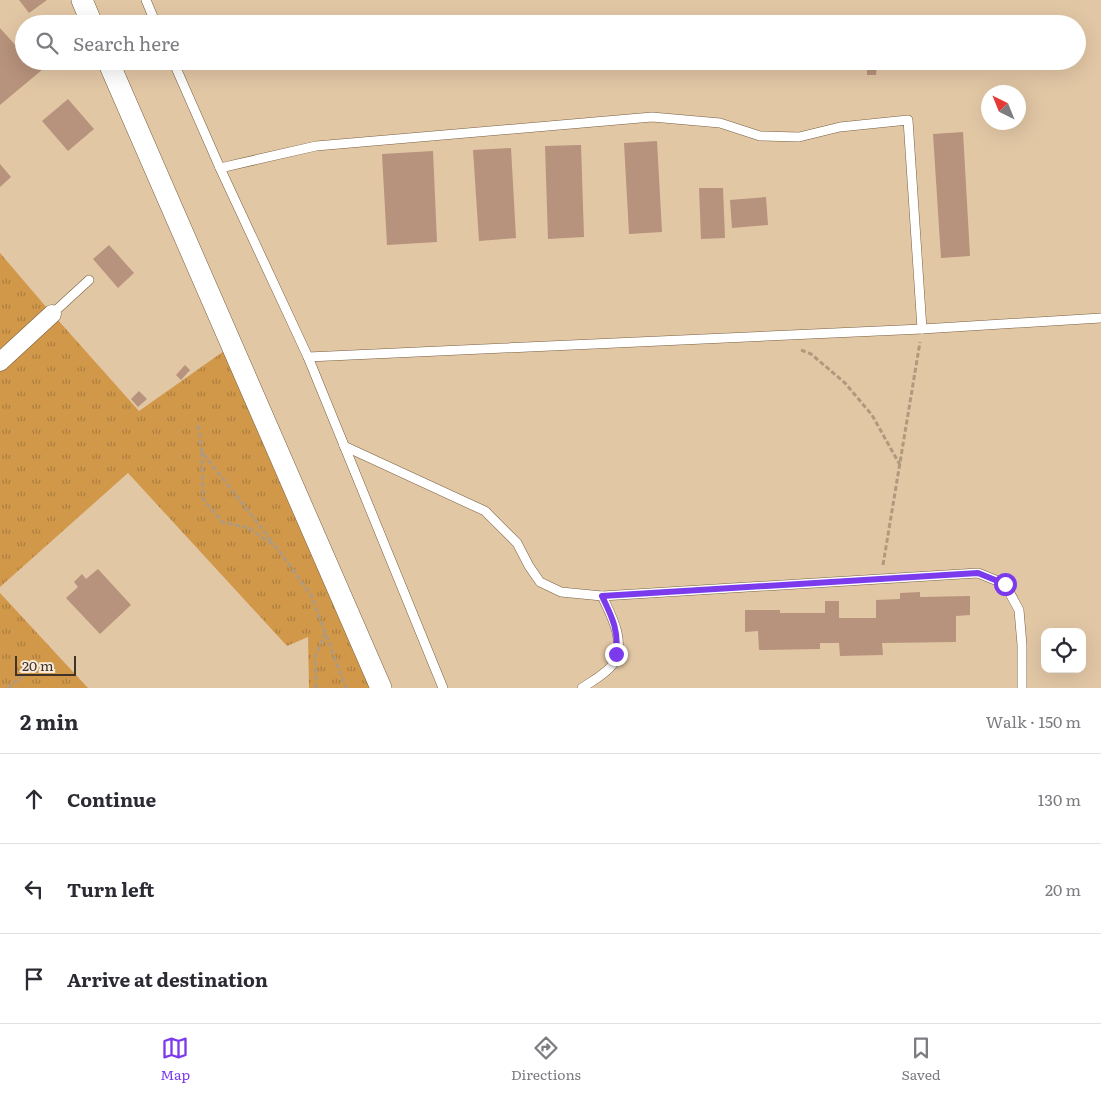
<!DOCTYPE html>
<html lang="en">
<head>
<meta charset="utf-8">
<style>
	body { margin:0; font-family:Literata,serif; background:#f2f2f3; color:#2b2b33 }
	.controls { position:absolute; right:15px; bottom:15px; display:grid; overflow:hidden; border-radius:10px; box-shadow:0 5px 20px #0002 }
	.controls button { width:45px; height:45px; display:grid; place-items:center; padding:0; border:0; border-bottom:1px solid #e1e1e2; background:#fff; color:#2b2b33; font:25px sans-serif }
	.compass { position:absolute; left:981px; top:85px; width:45px; height:45px; border-radius:50%; background:#fff; box-shadow:0 5px 20px #0002; rotate:317deg }
	.scale { position:absolute; left:15px; bottom:12px; width:61px; box-sizing:border-box; padding-left:5px; border:2px solid #3f3427; border-top:0; font-size:14px; line-height:18px; white-space:nowrap; color:#3f3427; -webkit-text-stroke:4px #f8ead9; paint-order:stroke }
	.stop { position:absolute; width:15px; height:15px; margin:-11px; border:4px solid #7c3aed; border-radius:50%; background:#fff }
	.stop.end { background:#7c3aed; border-color:#fff; box-shadow:0 1px 5px #0008 }
	.list { margin:0; padding:0; list-style:none }
	h2 { display:flex; justify-content:space-between; align-items:center; height:65px; margin:0; padding:0 20px; font-size:21px }
	h2 small { font-size:16px; font-weight:400; color:#7c7c81 }
	.list li { display:grid; grid-template-columns:32px 1fr auto; gap:15px; align-items:center; box-sizing:border-box; height:90px; padding:0 20px; border-top:1px solid #e1e1e2 }
	.list b { display:block; font-size:19px; white-space:nowrap }
	.list em { font-size:16px; font-style:normal; color:#7c7c81 }
	.icon { flex:none; width:28px; height:28px; fill:none; stroke:currentColor; stroke-width:2; stroke-linecap:round; stroke-linejoin:round }
	.map { position:relative; flex:none; width:1101px; height:688px; overflow:hidden }
	.search { position:absolute; background:#fff; box-shadow:0 5px 20px #0002; left:15px; right:15px; top:15px; height:55px; display:flex; align-items:center; gap:12px; box-sizing:border-box; padding:0 18px; border-radius:28px; color:#7c7c81; font-size:19px }
	.sheet { height:335px; background:#fff }
	nav { display:flex; justify-content:space-around; align-items:center; box-sizing:border-box; height:70px; border-top:1px solid #e1e1e2; background:#fff; font-size:14px; color:#7c7c81 }
	nav a { display:grid; justify-items:center; gap:2px }
	nav .on { color:#7c3aed }
	.map>svg:first-child { display:block }
</style>
</head>
<body>
<div class="map">
<svg width="1101" height="688" viewBox="0 0 1101 688">
	<defs>
		<pattern id="grass-tufts" width="24" height="20" patternUnits="userSpaceOnUse" patternTransform="scale(1.25)"><rect width="24" height="20" fill="#d2984a"/><path d="M3 7l-1-3M5 7V3M7 7l1-3M15 17l-1-3M17 17v-4M19 17l1-3" fill="none" stroke="#ac7d3e"/></pattern>
	</defs>
	<rect width="100%" height="100%" fill="#e2c7a5"/>
	<!-- grass -->
	<g fill="url(#grass-tufts)">
		<polygon points="0,253 47,308 0,351"/>
		<polygon points="57,319 139,411 224,351 371,688 309,688 308,637 287,646 128,473 0,587 0,371"/>
		<polygon points="0,593 88,688 0,688"/>
	</g>
	<!-- building -->
	<g fill="#b7927c">
		<polygon points="19,0 47,0 29,13"/>
		<polygon points="0,28 17,47 24,46 24,61 37,61 43,69 0,105"/>
		<polygon points="867,65 877,65 876,75 867,75"/>
		<polygon points="68,99 94,129 68,151 42,121"/>
		<polygon points="963,132 970,256 941,258 933,134"/>
		<polygon points="657,141 662,232 629,234 624,143"/>
		<polygon points="581,145 584,237 548,239 545,146"/>
		<polygon points="511,148 516,238 479,241 473,150"/>
		<polygon points="433,151 437,242 387,245 382,154"/>
		<polygon points="0,164 11,177 0,187"/>
		<polygon points="699,188 723,188 725,238 701,239"/>
		<polygon points="766,197 768,225 732,228 730,200"/>
		<polygon points="109,245 134,273 118,288 93,259"/>
		<polygon points="185,365 190,370 181,380 176,375"/>
		<polygon points="139,391 147,399 138,407 131,399"/>
		<polygon points="98,569 131,605 100,634 66,598 78,587 74,582 82,574 86,579"/>
		<polygon points="920,592 920,597 970,596 970,615 956,616 956,642 882,643 883,655 840,656 839,643 820,643 820,649 759,650 758,631 745,632 745,610 780,610 780,613 825,613 825,601 839,601 839,618 876,618 876,600 900,599 900,593"/>
	</g>
	<g fill="none" stroke-linecap="round" stroke-linejoin="round">
		<!-- service casing -->
		<g stroke="#785f41" stroke-width="10">
			<g id="service">
				<polyline points="146,0 156,24"/>
				<polyline points="173,61 220,168 308,357 443,688"/>
				<polyline points="220,168 316,146 652,117 720,123 760,136 799,137 840,127 908,120 922,329"/>
				<polyline points="52,314 89,280"/>
				<polyline points="308,357 922,329 1101,318"/>
				<path d="M344,446L485,511L517,543L529,566L540,582L561,592L602,596C611,615 627,643 613,664C606,674 592,681 582,688"/>
				<polyline points="602,596 978,573 1005,584 1019,610 1022,645 1022,688"/>
			</g>
		</g>
		<!-- minor casing -->
		<g stroke="#785f41" stroke-width="19">
			<polyline id="minor" points="0,362 52,314"/>
		</g>
		<!-- tertiary casing -->
		<g stroke="#785f41" stroke-width="22">
			<g id="tertiary">
				<polyline points="82,0 92,24"/>
				<polyline points="108,61 381,688"/>
			</g>
		</g>
		<!-- path -->
		<g stroke="#b09a7e" stroke-width="3" stroke-dasharray="5 2.5" stroke-linecap="butt">
			<polyline points="801,350 811,354 845,383 872,415 900,465"/>
			<polyline points="198,425 202,452 274,544"/>
			<polyline points="202,452 203,499 222,522 249,528 277,548 311,595 346,688"/>
			<polyline points="883,565 920,342"/>
			<polyline points="8,688 23,675"/>
			<polyline points="316,688 315,657 325,634"/>
		</g>
		<!-- service -->
		<use href="#service" stroke="#fff" stroke-width="9"/>
		<!-- minor -->
		<use href="#minor" stroke="#fff" stroke-width="18"/>
		<!-- tertiary -->
		<use href="#tertiary" stroke="#fff" stroke-width="21"/>
	</g>
	<g fill="none" stroke-linecap="round" stroke-linejoin="round">
		<!-- route -->
		<path stroke="#7c3aed" stroke-width="6" d="M616,654C619,630 612,617 602,596L978,573L1005,584"/>
	</g>
</svg>
<div class="controls">
<button><svg class="icon" aria-label="locate" viewBox="0 0 24 24"><circle cx="12" cy="12" r="6"/><path d="M12 2v4M12 18v4M2 12h4M18 12h4"/></svg></button>
</div>
<svg class="compass" viewBox="-18 -18 36 36"><path d="M0-13l5 13h-10z" fill="#e53935"/><path d="M0 13l5-13h-10z" fill="#7c7c81"/></svg>
<div class="scale">20 m</div>
<div class="stop" style="left:1005px;top:584px"></div>
<div class="stop end" style="left:616px;top:654px"></div>
<div class="search"><svg class="icon" aria-label="search" viewBox="0 0 24 24"><circle cx="10" cy="10" r="6"/><path d="M15 15l6 6"/></svg>Search here</div>
</div>
<section class="sheet">
<h2>2 min<small>Walk · 150 m</small></h2>
<ul class="list">
<li><svg class="icon" aria-label="ahead" viewBox="0 0 24 24"><path d="M12 20V5M6 11l6-6 6 6"/></svg><div><b>Continue</b></div><em>130 m</em></li>
<li><svg class="icon" aria-label="left" viewBox="0 0 24 24"><path d="M17 20v-9H6M10 6l-5 5 5 5"/></svg><div><b>Turn left</b></div><em>20 m</em></li>
<li><svg class="icon" aria-label="arrive" viewBox="0 0 24 24"><path d="M6 21V4h12l-3 4 3 4H6"/></svg><div><b>Arrive at destination</b></div></li>
</ul>
</section>
<nav>
<a class="on"><svg class="icon" aria-label="map" viewBox="0 0 24 24"><path d="M3 6l6-2 6 2 6-2v14l-6 2-6-2-6 2zM9 4v14M15 6v14"/></svg>Map</a>
<a><svg class="icon" aria-label="directions" viewBox="0 0 24 24"><path d="M12 3l9 9-9 9-9-9zM9 14v-3h6M13 9l2 2-2 2"/></svg>Directions</a>
<a><svg class="icon" aria-label="saved" viewBox="0 0 24 24"><path d="M7 4h10v16l-5-4-5 4z"/></svg>Saved</a>
</nav>
</body>
</html>
